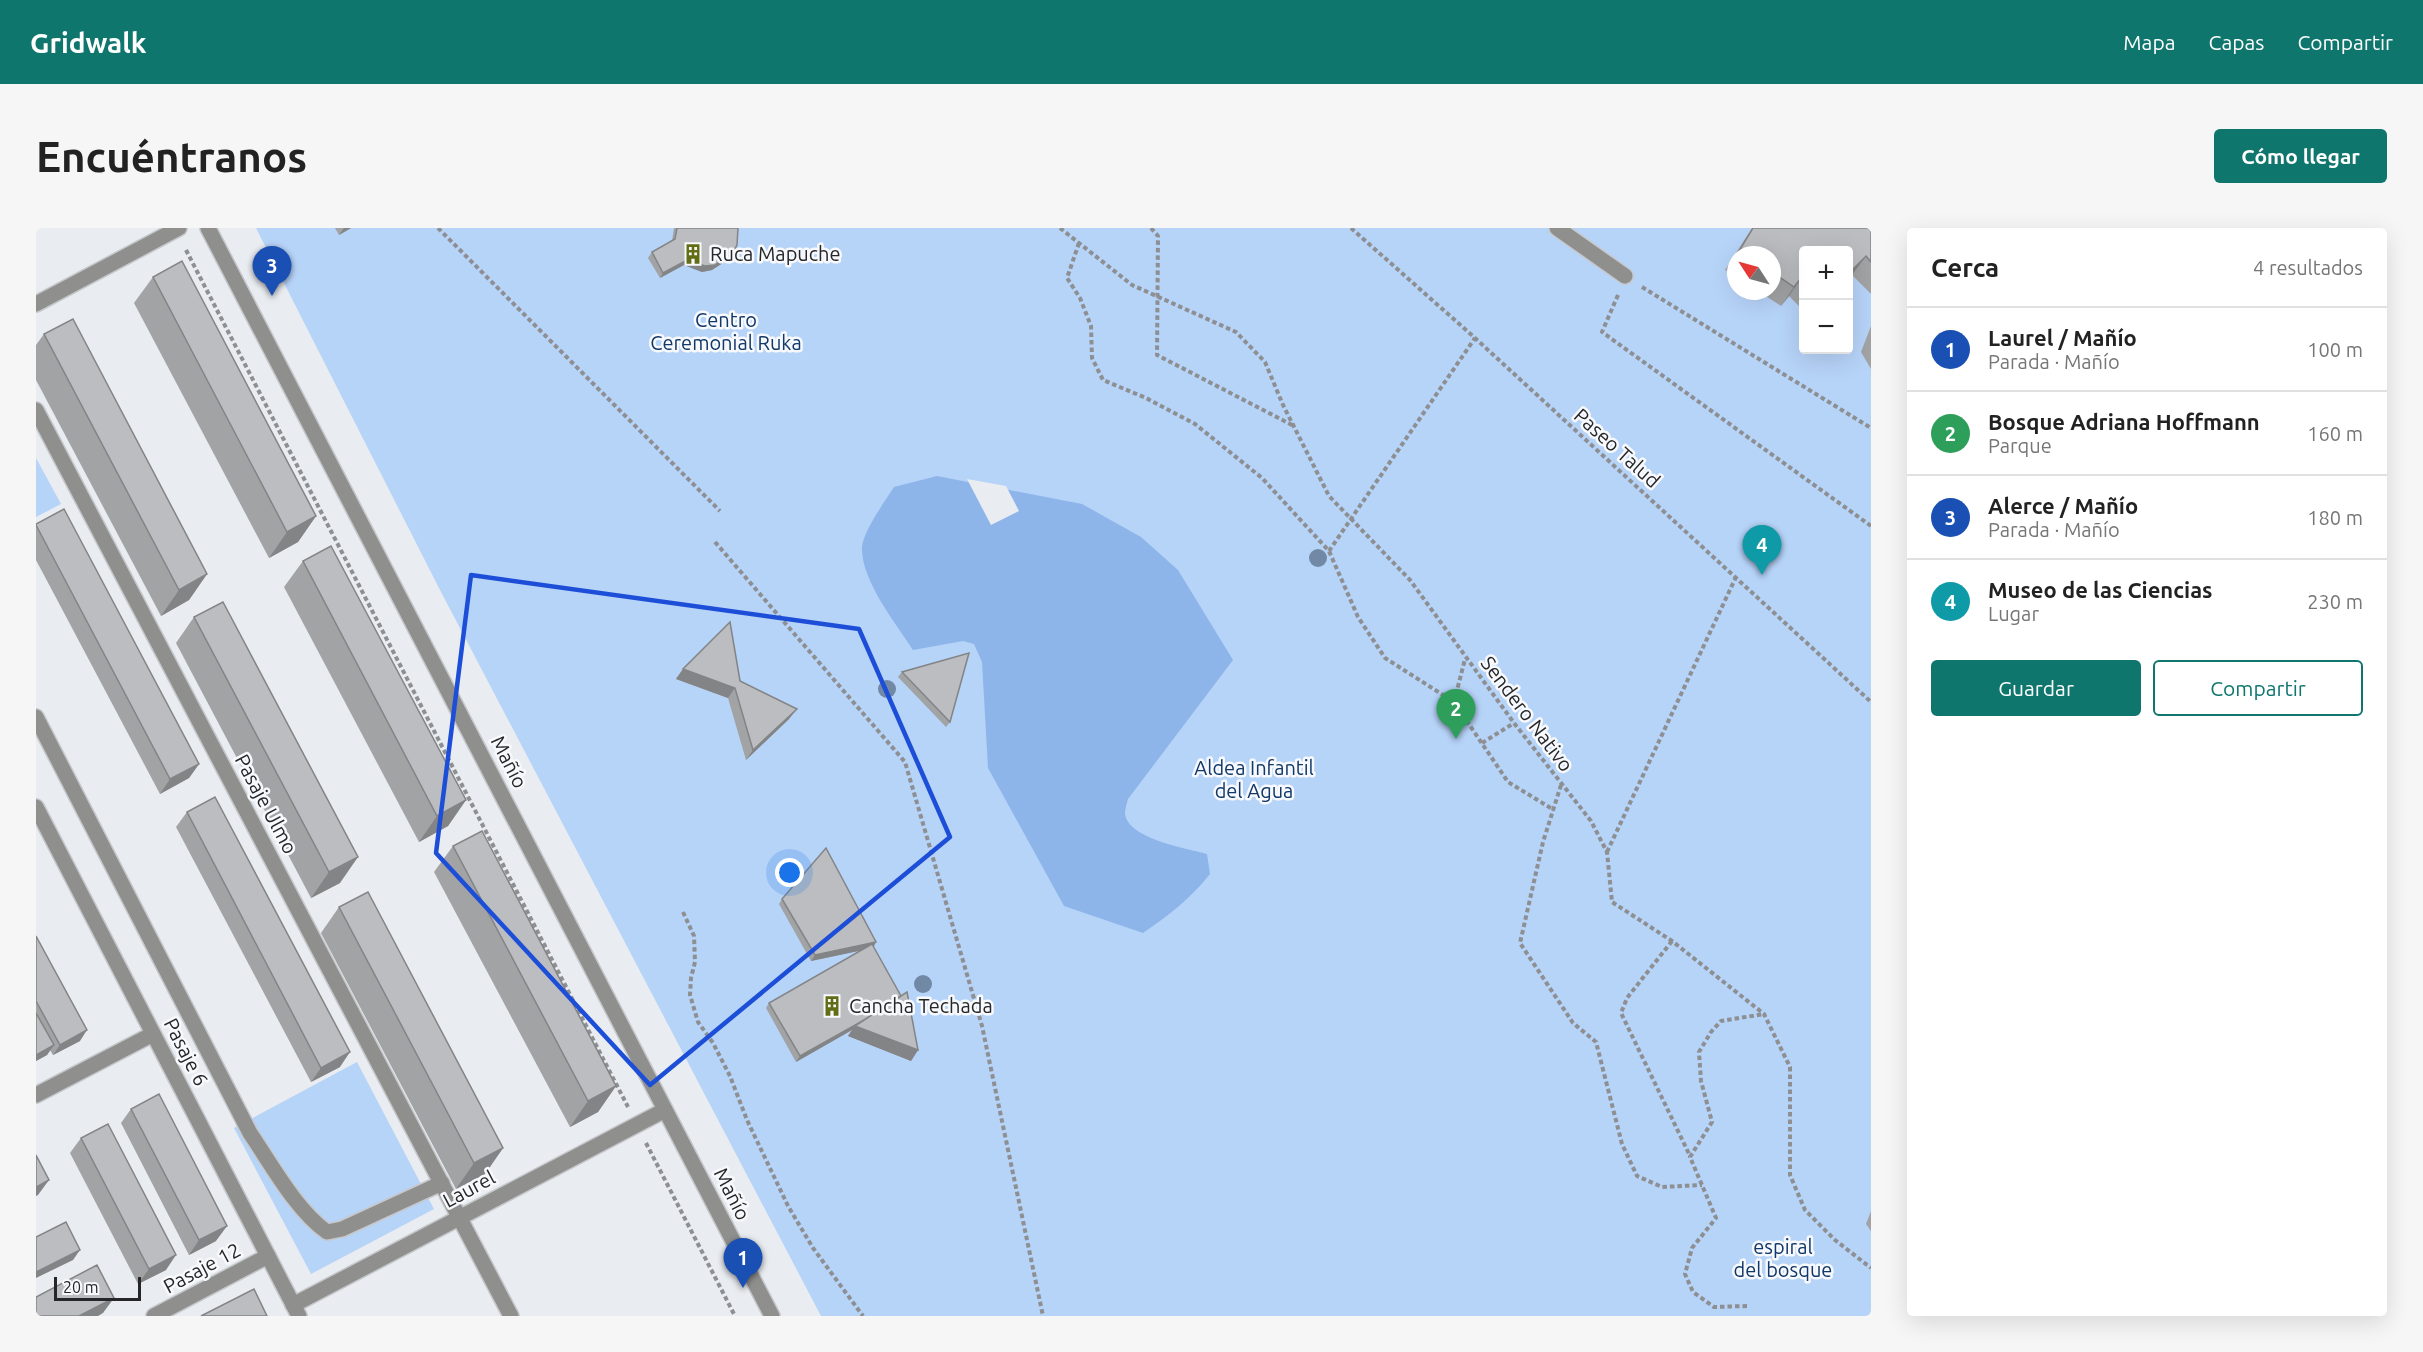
<!DOCTYPE html>
<html lang="es">
<head>
<meta charset="utf-8">
<style>
	body { margin:0; font-family:Ubuntu,sans-serif; background:#f6f6f6; color:#222 }
	.controls { position:absolute; right:18px; top:18px; display:grid; overflow:hidden; border-radius:6px; box-shadow:0 6px 24px #0002 }
	.controls button { width:54px; height:54px; display:grid; place-items:center; padding:0; border:0; border-bottom:2px solid #e0e0e0; background:#fff; color:#222; font:30px sans-serif }
	.compass { position:absolute; left:1691px; top:18px; width:54px; height:54px; border-radius:50%; background:#fff; box-shadow:0 6px 24px #0002; rotate:306deg }
	.scale { position:absolute; left:18px; bottom:15px; width:87px; box-sizing:border-box; padding-left:6px; border:3px solid #252627; border-top:0; font-size:16px; line-height:21px; white-space:nowrap; color:#252627; -webkit-text-stroke:4px #f7f9fd; paint-order:stroke }
	.you { position:absolute; left:754px; top:645px; width:21px; height:21px; margin:-15px; border:4px solid #fff; border-radius:50%; background:#1a73e8; box-shadow:0 0 0 9px #1a73e833 }
	.badge { display:grid; place-items:center; width:39px; height:39px; border-radius:50%; background:#0f766e; color:#fff; font-size:20px; font-weight:700 }
	.pin { position:absolute; translate:-50% -50px; filter:drop-shadow(0 2px 3px #0008) }
	.pin::after { content:''; position:absolute; top:32px; width:21px; height:18px; background:inherit; clip-path:polygon(0 0,100% 0,50% 100%) }
	.list { margin:0; padding:0; list-style:none }
	h2 { display:flex; justify-content:space-between; align-items:center; height:78px; margin:0; padding:0 24px; font-size:26px }
	h2 small { font-size:20px; font-weight:400; color:#767676 }
	.list li { display:grid; grid-template-columns:39px 1fr auto; gap:18px; align-items:center; box-sizing:border-box; height:84px; padding:0 24px; border-top:2px solid #e0e0e0 }
	.list b { display:block; font-size:22px; white-space:nowrap }
	.list p { margin:0; font-size:20px; white-space:nowrap; color:#767676 }
	.list em { font-size:20px; font-style:normal; color:#767676 }
	.actions { display:flex; gap:12px; padding:18px 24px }
	.actions a { flex:1; padding:14px 0; border:2px solid #0f766e; border-radius:6px; text-align:center; font-size:21px; color:#0f766e }
	.actions .main { background:#0f766e; color:#fff }
	.map { position:relative; flex:none; width:1835px; height:1088px; overflow:hidden; border-radius:6px }
	header { display:flex; align-items:center; gap:36px; box-sizing:border-box; height:84px; padding:0 30px; background:#0f766e; color:#fff }
	header strong { font-size:28px }
	nav { display:flex; gap:33px; margin-inline-start:auto; font-size:21px }
	.intro { display:flex; align-items:center; justify-content:space-between; box-sizing:border-box; height:144px; padding:0 36px }
	h1 { margin:0; font-size:42px }
	.button { padding:15px 27px; border-radius:6px; background:#0f766e; color:#fff; font-size:21px; font-weight:700 }
	main { display:flex; gap:36px; padding:0 36px }
	aside { flex:1; background:#fff; border-radius:6px; box-shadow:0 6px 24px #0002 }
	.map>svg:first-child { display:block }
</style>
</head>
<body>
<header>
<strong>Gridwalk</strong>
<nav><a>Mapa</a><a>Capas</a><a>Compartir</a></nav>
</header>
<div class="intro"><h1>Encuéntranos</h1><a class="button">Cómo llegar</a></div>
<main>
<div class="map">
<svg width="1835" height="1088" viewBox="0 0 1835 1088">
	<rect width="100%" height="100%" fill="#e9ecf0"/>
	<!-- green -->
	<g fill="#b6d3f8" fill-rule="evenodd">
		<path d="M220,0H1835V1088H785L404,362ZM1768,22H1812V122H1768ZM1700,27H1736V63H1700Z"/>
		<polygon points="0,230 25,276 0,289"/>
		<polygon points="321,834 398,981 275,1046 198,900"/>
	</g>
	<!-- water -->
	<path fill="#8db5ea" d="M901,248L1046,276L1105,309L1142,342L1197,432L1092,571C1091,575 1089,581 1089,585C1091,611 1150,620 1171,626L1174,646C1155,670 1132,688 1107,705L1028,678L952,540L946,434L938,416L927,413L877,422C860,396 825,352 826,320C826,305 849,273 858,259Z"/>
	<!-- pier -->
	<polygon fill="#e9ecf0" points="931,251 970,258 983,283 955,297"/>
	<g fill="none" stroke-linecap="round" stroke-linejoin="round">
		<!-- minor casing -->
		<g stroke="#c6c8cc" stroke-width="18">
			<g id="minor">
				<polyline points="172,0 736,1088"/>
				<polyline points="1521,0 1589,48"/>
				<polyline points="0,76 143,0"/>
				<polyline points="0,182 475,1088"/>
				<path d="M0,489L214,905C235,936 260,982 291,1004L306,1001L406,955"/>
				<polyline points="0,579 263,1088"/>
				<polyline points="0,867 117,806"/>
				<polyline points="257,1077 629,882"/>
				<polyline points="118,1088 232,1028"/>
			</g>
		</g>
		<!-- path -->
		<g stroke="#8d8f92" stroke-width="4" stroke-dasharray="4.5 3" stroke-linecap="butt">
			<polyline points="402,0 684,283"/>
			<polyline points="1024,0 1096,57 1200,104 1229,134 1247,177 1293,268 1374,352 1478,495 1555,593 1571,624 1576,674 1636,713 1728,786 1754,839 1754,947 1769,982 1799,1012 1835,1040"/>
			<polyline points="1115,0 1122,8 1121,127 1258,198"/>
			<polyline points="1315,0 1439,110 1835,474"/>
			<polyline points="1043,15 1031,50 1044,70 1055,98 1056,130 1067,152 1110,170 1159,196 1226,250 1293,323 1322,389 1349,430 1418,474 1472,554 1518,582"/>
			<polyline points="150,22 592,879"/>
			<polyline points="1606,59 1835,200"/>
			<polyline points="1582,67 1566,104 1835,298"/>
			<polyline points="679,314 869,534 946,798 1007,1088"/>
			<polyline points="1293,323 1439,110"/>
			<polyline points="1418,474 1429,431"/>
			<polyline points="1446,515 1478,495"/>
			<polyline points="1525,557 1507,614 1484,715 1537,795 1560,814 1586,916 1601,948 1626,959 1666,957"/>
			<polyline points="1571,624 1700,349"/>
			<polyline points="647,684 658,708 659,734 655,750 654,767 662,794 677,815 694,848 711,892 752,978 777,1020 827,1088"/>
			<polyline points="1636,713 1591,770 1585,785 1654,928"/>
			<polyline points="610,915 699,1088"/>
			<polyline points="1711,1078 1678,1079 1657,1064 1649,1046 1656,1020 1680,990 1654,929 1676,894 1665,853 1663,824 1675,804 1685,793 1728,786"/>
		</g>
		<!-- minor -->
		<use href="#minor" stroke="#8f908e" stroke-width="15"/>
	</g>
	<!-- trees -->
	<g fill="#7289a5">
		<circle cx="1282" cy="330" r="9"/>
		<circle cx="851" cy="461" r="9"/>
		<circle cx="887" cy="756" r="9"/>
	</g>
	<!-- wall -->
	<g fill="#a1a3a5">
		<polygon points="299,0 315,0 303,7"/>
		<polygon points="638,0 702,0 696,26 693,31 676,42 666,44 648,37 624,50 612,30 616,24 636,13"/>
		<polygon points="1716,0 1835,0 1835,66 1816,47 1767,22 1767,82 1753,68 1745,78 1722,63 1736,63 1736,27 1700,27 1700,49 1689,42"/>
		<polygon points="117,49 280,288 262,314 233,330 98,75"/>
		<polygon points="1835,98 1835,141 1825,124"/>
		<polygon points="8,106 171,346 153,372 125,388 0,152 0,117"/>
		<polygon points="0,296 163,536 153,550 124,566 0,332"/>
		<polygon points="267,333 430,572 412,598 383,614 248,359"/>
		<polygon points="158,389 304,655 275,670 140,415"/>
		<polygon points="647,441 704,453 753,491 710,532 692,470 640,451"/>
		<polygon points="866,444 914,494 910,499 862,449"/>
		<polygon points="151,584 304,839 275,854 140,599"/>
		<polygon points="417,618 580,858 562,884 534,899 398,644"/>
		<polygon points="746,671 840,714 837,719 882,822 875,833 812,808 816,802 760,834 730,780 733,775 826,722 775,733 743,676"/>
		<polygon points="303,679 467,920 449,946 420,961 285,705"/>
		<polygon points="0,708 44,813 17,827 14,822 11,827 0,833"/>
		<polygon points="95,881 180,1013 153,1027 85,895"/>
		<polygon points="45,910 130,1042 102,1056 34,925"/>
		<polygon points="1835,983 1835,1003 1830,996"/>
	</g>
	<!-- shaded-wall -->
	<g fill="#838486">
		<polygon points="308,0 315,0 303,7"/>
		<polygon points="696,26 693,31 676,42 666,44 648,37 624,50 627,45 651,32"/>
		<polygon points="1830,28 1816,47 1812,51 1812,46"/>
		<polygon points="1766,49 1753,68 1745,78 1758,59"/>
		<polygon points="280,288 262,314 233,330 251,304"/>
		<polygon points="171,346 153,372 125,388 143,362"/>
		<polygon points="647,441 699,460 692,470 640,451"/>
		<polygon points="761,481 753,491 710,532 717,522"/>
		<polygon points="163,536 153,550 124,566 134,551"/>
		<polygon points="430,572 412,598 383,614 401,588"/>
		<polygon points="322,629 304,655 275,670 293,644"/>
		<polygon points="840,714 837,720 775,733 779,727"/>
		<polygon points="866,770 882,822 875,833 812,808 816,802 760,834 764,828"/>
		<polygon points="51,802 44,813 17,827 24,817"/>
		<polygon points="18,817 11,827 0,833 0,827"/>
		<polygon points="314,824 304,839 275,854 285,840"/>
		<polygon points="580,858 562,884 534,899 552,873"/>
		<polygon points="467,920 449,946 420,961 438,935"/>
		<polygon points="13,952 2,967 0,968 0,959"/>
		<polygon points="191,998 180,1013 153,1027 163,1012"/>
		<polygon points="44,1022 37,1032 0,1050 0,1044"/>
		<polygon points="140,1027 130,1042 102,1056 113,1041"/>
		<polygon points="78,1070 67,1085 62,1088 43,1088"/>
	</g>
	<!-- building -->
	<g fill="#bbbdc0" stroke="#838486" stroke-width="1.5">
		<polygon points="641,0 702,0 701,17 696,26 679,37 669,38 651,32 627,45 616,24 639,11"/>
		<polygon points="1717,0 1835,0 1835,34 1830,28 1812,46 1812,22 1767,22 1767,51 1766,49 1758,59 1736,44 1736,27 1709,27 1703,23"/>
		<polygon points="146,33 280,288 251,304 117,49"/>
		<polygon points="37,91 171,346 143,362 8,106"/>
		<polygon points="28,281 163,536 134,551 0,297 0,296"/>
		<polygon points="295,318 430,572 401,588 267,333"/>
		<polygon points="187,374 322,629 293,644 158,389"/>
		<polygon points="694,394 704,453 761,481 717,522 699,460 647,441"/>
		<polygon points="933,425 914,494 866,444"/>
		<polygon points="179,569 314,824 285,840 151,584"/>
		<polygon points="446,603 580,858 552,873 417,618"/>
		<polygon points="790,620 840,714 779,727 746,671"/>
		<polygon points="332,664 467,920 438,935 303,679"/>
		<polygon points="0,708 51,802 24,817 0,773"/>
		<polygon points="836,716 865,768 830,791 764,828 733,775"/>
		<polygon points="871,764 882,822 819,798"/>
		<polygon points="0,785 18,817 0,827"/>
		<polygon points="123,866 191,998 163,1012 95,881"/>
		<polygon points="72,896 140,1027 113,1041 45,910"/>
		<polygon points="0,927 13,952 0,959"/>
		<polygon points="30,994 44,1022 0,1044 0,1009"/>
		<polygon points="61,1037 78,1070 43,1088 0,1088 0,1069"/>
		<polygon points="218,1061 231,1088 165,1088"/>
	</g>
	<!-- marked area -->
	<path fill="none" stroke="#1d4ed8" stroke-width="4.5" stroke-linejoin="round" d="M435,347L823,401L914,609L614,857L400,625Z"/>
	<!-- icons -->
	<defs>
		<g id="building-bare" transform="scale(1.62)"><path d="M-4-6H4V6H1V3H-1V6H-4ZM-2.5-4.3h1.7v1.8h-1.7ZM.8-4.3h1.7v1.8H.8ZM-2.5-1h1.7V.8h-1.7ZM.8-1h1.7V.8H.8Z" fill="#636d14" stroke="#f7f9fd" stroke-width="2.5" paint-order="stroke"/></g>
	</defs>
	<g fill-rule="evenodd">
		<use href="#building-bare" x="657" y="26"/>
		<use href="#building-bare" x="796" y="778"/>
	</g>
	<g text-anchor="middle" stroke-width="5" stroke-linejoin="round" paint-order="stroke">
		<!-- poi labels -->
		<g font-size="20" fill="#252627" stroke="#f7f9fd" text-anchor="start">
			<text x="674" y="33">Ruca Mapuche</text>
			<text x="813" y="785">Cancha Techada</text>
		</g>
		<!-- park labels -->
		<g font-size="20" fill="#113868" stroke="#f7f9fd">
			<text x="690" y="99">Centro<tspan x="690" dy="23">Ceremonial Ruka</tspan></text>
			<text x="1218" y="547">Aldea Infantil<tspan x="1218" dy="23">del Agua</tspan></text>
			<text x="1747" y="1026">espiral<tspan x="1747" dy="23">del bosque</tspan></text>
		</g>
		<!-- street labels -->
		<g font-size="20" fill="#252627" stroke="#f7f9fd">
			<text transform="translate(1581 220) rotate(42)" y="7">Paseo Talud</text>
			<text transform="translate(1491 486) rotate(53)" y="7">Sendero Nativo</text>
			<text transform="translate(473 534) rotate(63)" y="7">Mañío</text>
			<text transform="translate(230 576) rotate(62)" y="7">Pasaje Ulmo</text>
			<text transform="translate(150 824) rotate(63)" y="7">Pasaje 6</text>
			<text transform="translate(433 961) rotate(-28)" y="7">Laurel</text>
			<text transform="translate(696 966) rotate(63)" y="7">Mañío</text>
			<text transform="translate(166 1040) rotate(-28)" y="7">Pasaje 12</text>
		</g>
	</g>
</svg>
<div class="controls">
<button>+</button>
<button>−</button>
</div>
<svg class="compass" viewBox="-18 -18 36 36"><path d="M0-13l5 13h-10z" fill="#e53935"/><path d="M0 13l5-13h-10z" fill="#767676"/></svg>
<div class="scale">20 m</div>
<div class="you"></div>
<div class="pin badge" style="left:707px;top:1060px;background:#1a4fb4">1</div>
<div class="pin badge" style="left:1420px;top:511px;background:#2e9e5b">2</div>
<div class="pin badge" style="left:236px;top:68px;background:#1a4fb4">3</div>
<div class="pin badge" style="left:1726px;top:347px;background:#0f9aa8">4</div>
</div>
<aside>
<h2>Cerca<small>4 resultados</small></h2>
<ul class="list">
<li><span class="badge" style="background:#1a4fb4">1</span><div><b>Laurel / Mañío</b><p>Parada · Mañío</p></div><em>100 m</em></li>
<li><span class="badge" style="background:#2e9e5b">2</span><div><b>Bosque Adriana Hoffmann</b><p>Parque</p></div><em>160 m</em></li>
<li><span class="badge" style="background:#1a4fb4">3</span><div><b>Alerce / Mañío</b><p>Parada · Mañío</p></div><em>180 m</em></li>
<li><span class="badge" style="background:#0f9aa8">4</span><div><b>Museo de las Ciencias</b><p>Lugar</p></div><em>230 m</em></li>
</ul>
<div class="actions"><a class="main">Guardar</a><a>Compartir</a></div>
</aside>
</main>
</body>
</html>
